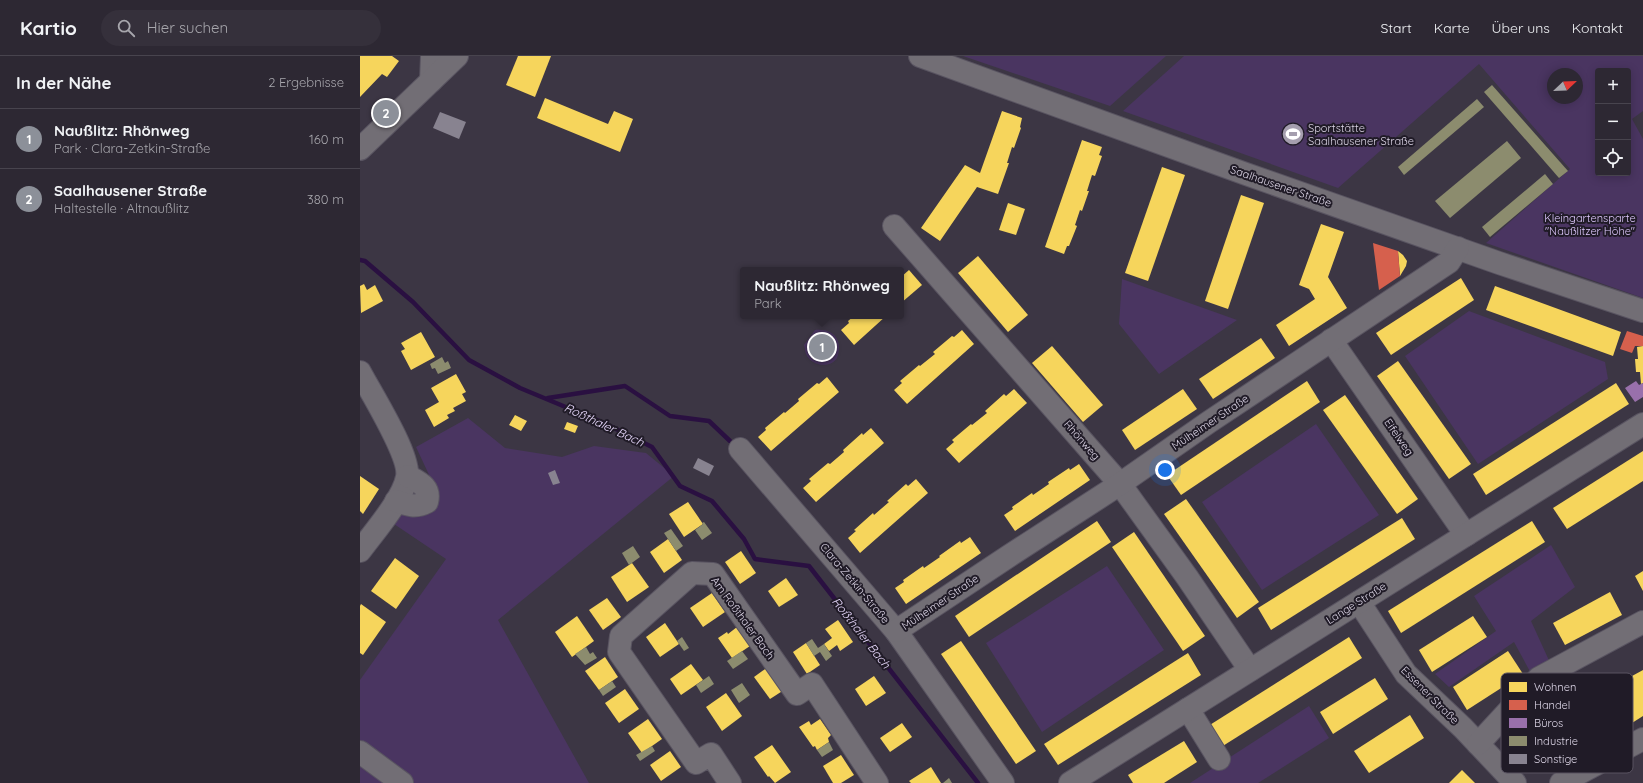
<!DOCTYPE html>
<html lang="de">
<head>
<meta charset="utf-8">
<style>
	body { margin:0; font-family:Quicksand,sans-serif; background:#35303b; color:#f1f3f6 }
	.controls { position:absolute; right:12px; top:12px; display:grid; overflow:hidden; border-radius:4px; box-shadow:0 2px 10px #0003 }
	.controls button { width:36px; height:36px; display:grid; place-items:center; padding:0; border:0; border-bottom:1px solid #48444e; background:#2d2833; color:#f1f3f6; font:20px sans-serif }
	.compass { position:absolute; left:1187px; top:12px; width:36px; height:36px; border-radius:50%; background:#2d2833; box-shadow:0 2px 10px #0003; rotate:67deg }
	.you { position:absolute; left:805px; top:414px; width:14px; height:14px; margin:-10px; border:3px solid #fff; border-radius:50%; background:#1a73e8; box-shadow:0 0 0 6px #1a73e833 }
	.badge { display:grid; place-items:center; width:26px; height:26px; border-radius:50%; background:#8c9099; color:#fff; font-size:13px; font-weight:700 }
	.pin { position:absolute; translate:-50% -50%; border:2px solid #fff; box-shadow:0 1px 4px #0006 }
	.popup { position:absolute; left:380px; top:211px; width:164px; height:52px; box-sizing:border-box; display:grid; place-content:center; border-radius:4px; background:#2d2833; filter:drop-shadow(0 1px 3px #0005); font-size:13px; white-space:nowrap; color:#a7a6ac }
	.popup b { font-size:15px; color:#f1f3f6 }
	.popup::after { content:''; position:absolute; left:50%; top:100%; margin-left:-8px; border:8px solid transparent; border-top-color:#2d2833 }
	.list { margin:0; padding:0; list-style:none }
	h2 { display:flex; justify-content:space-between; align-items:center; height:52px; margin:0; padding:0 16px; font-size:17px }
	h2 small { font-size:13px; font-weight:400; color:#a7a6ac }
	.list li { display:grid; grid-template-columns:26px 1fr auto; gap:12px; align-items:center; box-sizing:border-box; height:60px; padding:0 16px; border-top:1px solid #48444e }
	.list b { display:block; font-size:15px; white-space:nowrap }
	.list p { margin:0; font-size:13px; white-space:nowrap; color:#a7a6ac }
	.list em { font-size:13px; font-style:normal; color:#a7a6ac }
	.icon { flex:none; width:22px; height:22px; fill:none; stroke:currentColor; stroke-width:2; stroke-linecap:round; stroke-linejoin:round }
	.map { position:relative; flex:none; width:1283px; height:727px; overflow:hidden }
	header { display:flex; align-items:center; gap:24px; box-sizing:border-box; height:56px; padding:0 20px; background:#2d2833; border-bottom:1px solid #48444e }
	header strong { font-size:19px }
	nav { display:flex; gap:22px; margin-inline-start:auto; font-size:14px }
	.search { width:280px; height:36px; background:#35303b; display:flex; align-items:center; gap:10px; box-sizing:border-box; padding:0 14px; border-radius:22px; color:#a7a6ac; font-size:15px }
	main { display:flex }
	aside { flex:1; background:#2d2833 }
	.map>svg:first-child { display:block }
</style>
</head>
<body>
<header>
<strong>Kartio</strong>
<div class="search"><svg class="icon" aria-label="search" viewBox="0 0 24 24"><circle cx="10" cy="10" r="6"/><path d="M15 15l6 6"/></svg>Hier suchen</div>
<nav><a>Start</a><a>Karte</a><a>Über uns</a><a>Kontakt</a></nav>
</header>
<main>
<aside>
<h2>In der Nähe<small>2 Ergebnisse</small></h2>
<ul class="list">
<li><span class="badge">1</span><div><b>Naußlitz: Rhönweg</b><p>Park · Clara-Zetkin-Straße</p></div><em>160 m</em></li>
<li><span class="badge">2</span><div><b>Saalhausener Straße</b><p>Haltestelle · Altnaußlitz</p></div><em>380 m</em></li>
</ul>
</aside>
<div class="map">
<svg width="1283" height="727" viewBox="0 0 1283 727">
	<rect width="100%" height="100%" fill="#3c3644"/>
	<!-- green -->
	<g fill="#4a3561" fill-rule="evenodd">
		<polygon points="603,0 806,0 750,50"/>
		<path d="M824,0H1283V55L1272,63L1283,83V242L1126,187L1210,113L1119,8L978,132L763,55ZM1238,15H1268V117H1238ZM1193,18H1217V42H1193Z"/>
		<polygon points="762,223 877,264 799,318 759,268"/>
		<polygon points="1109,255 1245,306 1248,323 1118,408 1045,300"/>
		<path d="M455,274C467,273 477,277 479,289C479,293 479,298 477,302C470,313 451,310 446,298C445,296 445,292 444,289Z"/>
		<polygon points="108,362 145,392 202,401 234,390 286,397 314,420 138,564 229,727 0,727 0,624 86,503 34,468 71,423 56,391"/>
		<polygon points="956,368 1019,459 902,534 842,446"/>
		<polygon points="1191,489 1215,531 1171,565 1192,611 1173,621 1154,586 1089,631 1075,618 1136,575 1114,540"/>
		<polygon points="747,510 804,594 682,676 626,587"/>
		<polygon points="949,650 969,682 898,727 830,727"/>
	</g>
	<!-- homes -->
	<g fill="#f6d55c">
		<polygon points="0,0 32,0 39,5 27,21 22,18 0,41"/>
		<polygon points="158,0 191,0 175,41 146,29"/>
		<polygon points="185,42 248,68 254,55 273,63 260,96 177,62"/>
		<polygon points="642,55 662,62 660,71 661,72 654,92 652,91 647,107 649,107 638,138 617,131 580,185 561,172 605,109 620,117"/>
		<polygon points="722,84 742,91 739,99 742,100 735,120 732,119 727,135 729,135 722,155 720,154 715,169 717,170 709,190 707,190 704,198 685,191"/>
		<polygon points="802,111 825,119 788,225 765,217"/>
		<polygon points="881,139 904,147 868,253 845,245"/>
		<polygon points="648,147 665,153 656,179 639,174"/>
		<polygon points="961,168 984,176 968,221 987,252 929,290 916,269 955,243 949,233 939,229"/>
		<polygon points="1038,195 1043,199 1047,205 1046,210 1040,220"/>
		<polygon points="618,200 668,259 648,276 598,217"/>
		<polygon points="549,214 562,229 541,247 541,221"/>
		<polygon points="1101,222 1114,244 1031,299 1016,277"/>
		<polygon points="4,228 7,234 15,229 23,245 1,257 0,230"/>
		<polygon points="1135,230 1261,276 1253,300 1126,254"/>
		<polygon points="494,260 526,260 494,289 481,274 489,267 488,265"/>
		<polygon points="602,274 614,288 547,348 534,334 542,327 540,325 559,309 560,310 575,298 573,296 592,280 594,281"/>
		<polygon points="61,276 75,301 51,314 41,295 45,293 41,287"/>
		<polygon points="901,282 915,302 853,343 839,323"/>
		<polygon points="692,290 743,349 723,366 672,307"/>
		<polygon points="1283,290 1283,327 1281,328 1280,316 1276,316 1275,303 1278,303 1277,291"/>
		<polygon points="1038,305 1111,408 1089,423 1017,320"/>
		<polygon points="96,318 106,336 102,338 106,345 93,352 95,355 87,359 89,362 74,371 65,354 79,346 71,332"/>
		<polygon points="467,321 479,336 411,395 398,381 406,374 405,372 424,356 425,357 439,345 438,343 457,327 459,328"/>
		<polygon points="947,325 960,346 821,439 807,419"/>
		<polygon points="1256,327 1269,348 1126,439 1113,418"/>
		<polygon points="654,333 667,347 599,407 586,393 594,386 592,384 611,368 612,369 627,357 625,355 644,338 646,340"/>
		<polygon points="823,333 837,353 775,394 762,374"/>
		<polygon points="985,339 1058,443 1037,458 963,354"/>
		<polygon points="155,359 167,365 161,375 149,369"/>
		<polygon points="207,366 218,370 215,377 204,373"/>
		<polygon points="511,372 524,387 456,446 443,432 451,425 449,423 468,407 470,408 484,396 483,394 502,377 503,379"/>
		<polygon points="1283,395 1283,425 1207,473 1193,452"/>
		<polygon points="719,408 730,424 655,475 644,459 653,453 652,451 672,437 673,439 689,428 688,426 709,412 710,414"/>
		<polygon points="0,420 19,433 3,458 0,455"/>
		<polygon points="556,423 568,437 500,497 488,482 496,475 494,474 513,457 514,459 529,446 527,445 546,428 548,430"/>
		<polygon points="826,443 899,546 877,562 804,458"/>
		<polygon points="328,446 343,468 324,481 309,458"/>
		<polygon points="1042,462 1055,483 911,574 898,552"/>
		<polygon points="737,465 751,486 609,581 595,560"/>
		<polygon points="1172,465 1185,486 1041,577 1028,555"/>
		<polygon points="774,476 845,580 823,595 752,491"/>
		<polygon points="610,481 621,497 546,548 535,532 544,526 543,524 563,510 564,512 580,501 579,500 600,485 601,487"/>
		<polygon points="308,483 322,504 304,517 290,496"/>
		<polygon points="381,495 396,517 380,528 365,506"/>
		<polygon points="35,502 59,520 36,553 11,535"/>
		<polygon points="272,507 289,531 267,546 251,521"/>
		<polygon points="1283,515 1283,535 1275,520"/>
		<polygon points="426,522 438,539 419,551 408,535"/>
		<polygon points="1250,536 1262,559 1205,589 1193,567"/>
		<polygon points="352,537 365,556 343,571 330,552"/>
		<polygon points="247,542 261,561 243,574 229,554"/>
		<polygon points="1,548 26,566 3,599 0,597 0,550"/>
		<polygon points="217,560 234,585 212,601 195,576"/>
		<polygon points="1113,560 1127,581 1072,616 1059,594"/>
		<polygon points="478,564 493,586 480,595 477,589 469,595 464,588 472,582 465,573"/>
		<polygon points="305,567 319,588 300,601 286,581"/>
		<polygon points="377,571 390,590 372,602 358,582 367,576 368,578"/>
		<polygon points="989,581 1002,602 858,693 845,672"/>
		<polygon points="601,585 676,695 656,708 581,598"/>
		<polygon points="446,587 460,609 447,618 433,596"/>
		<polygon points="1148,595 1163,618 1107,654 1093,631"/>
		<polygon points="828,597 841,619 698,709 684,688"/>
		<polygon points="245,601 258,621 239,634 225,615"/>
		<polygon points="331,608 343,624 321,639 310,623"/>
		<polygon points="408,611 424,634 410,643 394,621"/>
		<polygon points="1283,614 1283,660 1272,667 1252,631"/>
		<polygon points="514,620 526,637 506,650 495,633"/>
		<polygon points="1015,622 1028,643 973,678 960,656"/>
		<polygon points="265,633 279,653 259,667 245,647"/>
		<polygon points="366,637 382,660 362,675 346,651"/>
		<polygon points="1239,640 1258,675 1223,695 1203,659"/>
		<polygon points="1050,659 1064,682 1009,717 994,695"/>
		<polygon points="288,663 302,683 282,697 268,677"/>
		<polygon points="460,663 471,679 468,682 469,686 457,694 455,690 453,691 439,671 449,665 451,669"/>
		<polygon points="542,667 552,681 530,696 520,682"/>
		<polygon points="1167,667 1176,675 1184,678 1190,674 1206,702 1178,717 1172,716 1145,689"/>
		<polygon points="824,685 837,706 804,727 773,727 768,719"/>
		<polygon points="412,689 431,716 415,727 409,720 408,721 394,701"/>
		<polygon points="310,695 321,711 301,725 290,709"/>
		<polygon points="481,699 494,719 481,727 473,727 463,710"/>
		<polygon points="571,711 581,727 551,727 549,725"/>
		<polygon points="1102,714 1115,727 1089,727"/>
	</g>
	<!-- shops -->
	<g fill="#d6604d">
		<polygon points="1013,187 1038,195 1040,220 1019,234"/>
		<polygon points="1267,275 1283,280 1283,290 1275,290 1272,297 1260,293"/>
	</g>
	<!-- offices -->
	<polygon fill="#9970ab" points="1276,325 1279,329 1283,327 1283,341 1275,346 1265,332"/>
	<!-- industry -->
	<g fill="#8c8c6e">
		<polygon points="1132,29 1208,115 1199,122 1124,36"/>
		<polygon points="1117,43 1124,51 1044,119 1038,111"/>
		<polygon points="1147,85 1161,102 1090,162 1075,145"/>
		<polygon points="1185,118 1193,128 1130,181 1122,171"/>
		<polygon points="82,301 85,307 88,305 91,312 78,318 75,312 72,313 70,308"/>
		<polygon points="344,466 352,477 342,484 335,474 343,468 342,467"/>
		<polygon points="311,473 323,490 316,495 304,477"/>
		<polygon points="273,490 280,501 269,509 262,497"/>
		<polygon points="322,581 329,592 324,595 317,585"/>
		<polygon points="452,583 458,592 464,588 472,600 466,605 460,596 454,600 446,587"/>
		<polygon points="226,591 230,598 233,596 237,602 225,609 215,598"/>
		<polygon points="382,595 388,603 373,613 367,605"/>
		<polygon points="349,620 354,628 341,637 336,629"/>
		<polygon points="252,625 256,631 243,640 239,634"/>
		<polygon points="382,627 390,639 379,647 371,634"/>
		<polygon points="469,686 473,694 462,701 457,694"/>
		<polygon points="292,690 295,695 280,705 276,699"/>
		<polygon points="589,722 592,727 583,727"/>
	</g>
	<g fill="none" stroke-linecap="round" stroke-linejoin="round">
		<!-- stream -->
		<g stroke="#2a1041" stroke-width="4.5">
			<polyline points="0,204 5,205 53,246 109,304 160,332 244,367 292,391 320,430 352,445 384,483 395,503 449,510 618,727"/>
			<polyline points="188,342 265,330 310,360 349,365 370,385"/>
		</g>
	</g>
	<!-- building -->
	<g fill="#888390">
		<polygon points="80,56 106,66 99,83 73,72"/>
		<polygon points="338,402 354,410 349,420 333,412"/>
		<polygon points="195,414 200,427 193,429 188,417"/>
	</g>
	<g fill="none" stroke-linecap="round" stroke-linejoin="round">
		<!-- minor casing -->
		<g stroke="#595461" stroke-width="24">
			<g id="minor">
				<polyline points="560,0 886,118 1139,207 1283,255"/>
				<polyline points="71,25 72,0"/>
				<polyline points="0,93 97,0"/>
				<polyline points="534,170 760,428 827,521 890,614"/>
				<polyline points="971,284 1106,479"/>
				<path d="M0,316C11,337 51,400 47,421C43,443 14,476 0,495"/>
				<polyline points="380,393 536,575 643,727"/>
				<path d="M36,445C47,449 56,452 67,446C71,431 59,426 48,420"/>
				<polyline points="999,546 1046,618 1103,672 1155,727"/>
				<polyline points="536,575 649,500 760,428 849,366 1089,206 1098,192"/>
				<polyline points="828,653 859,703"/>
				<polyline points="1118,688 1179,622 1283,566"/>
				<polyline points="0,696 42,727"/>
				<polyline points="370,727 351,698 336,707 259,596 261,580 332,517 353,518 437,638 452,628 517,727"/>
				<polyline points="710,727 1283,368"/>
				<polyline points="1201,727 1283,683"/>
			</g>
		</g>
		<!-- minor -->
		<use href="#minor" stroke="#726e75" stroke-width="22"/>
	</g>
	<!-- icons -->
	<defs>
		<g id="stadium-disc" transform="scale(1.15)"><circle r="9.5" fill="#a59eae" stroke="#201b27"/><path d="M0-5a6.5 5 0 1 0 0 10a6.5 5 0 1 0 0-10ZM-3.5-1.8h7v3.6h-7Z" fill="#fff"/></g>
	</defs>
	<g fill-rule="evenodd">
		<use href="#stadium-disc" x="933" y="78"/>
	</g>
	<g text-anchor="middle" stroke-width="4" stroke-linejoin="round" paint-order="stroke">
		<!-- poi labels -->
		<g font-size="11" fill="#ddd6e7" stroke="#201b27" text-anchor="start">
			<text x="948" y="76">Sportstätte<tspan x="948" dy="13">Saalhausener Straße</tspan></text>
		</g>
		<!-- street labels -->
		<g font-size="11" fill="#ddd6e7" stroke="#201b27">
			<text transform="translate(921 130) rotate(19)" y="4">Saalhausener Straße</text>
			<text transform="translate(850 366) rotate(-34)" y="4">Mülheimer Straße</text>
			<text transform="translate(1039 381) rotate(55)" y="4">Eifelweg</text>
			<text transform="translate(722 384) rotate(49)" y="4">Rhönweg</text>
			<text transform="translate(495 527) rotate(50)" y="4">Clara-Zetkin-Straße</text>
			<text transform="translate(580 546) rotate(-34)" y="4">Mülheimer Straße</text>
			<text transform="translate(996 547) rotate(-32)" y="4">Lange Straße</text>
			<text transform="translate(383 562) rotate(54)" y="4">Am Roßthaler Bach</text>
			<text transform="translate(1070 639) rotate(45)" y="4">Essener Straße</text>
		</g>
		<!-- park labels -->
		<g font-size="11" fill="#dec8fd" stroke="#201b27">
			<text x="1230" y="166">Kleingartensparte<tspan x="1230" dy="13">"Naußlitzer Höhe"</tspan></text>
		</g>
		<!-- water labels -->
		<g font-size="12" font-style="italic" fill="#e8d9fd" stroke="#201b27">
			<text transform="translate(244 369) rotate(25)" y="4">Roßthaler Bach</text>
			<text transform="translate(501 577) rotate(52)" y="4">Roßthaler Bach</text>
		</g>
	</g>
	<!-- legend -->
	<rect x="1141" y="617" width="132" height="100" rx="6" fill="#201b27" stroke="#595361" stroke-width="1"/>
	<rect x="1149" y="626" width="18" height="10" fill="#f6d55c"/>
	<rect x="1149" y="644" width="18" height="10" fill="#d6604d"/>
	<rect x="1149" y="662" width="18" height="10" fill="#9970ab"/>
	<rect x="1149" y="680" width="18" height="10" fill="#8c8c6e"/>
	<rect x="1149" y="698" width="18" height="10" fill="#888390"/>
	<g font-size="11" fill="#ddd6e7">
		<text x="1174" y="635">Wohnen</text>
		<text x="1174" y="653">Handel</text>
		<text x="1174" y="671">Büros</text>
		<text x="1174" y="689">Industrie</text>
		<text x="1174" y="707">Sonstige</text>
	</g>
</svg>
<div class="controls">
<button>+</button>
<button>−</button>
<button><svg class="icon" aria-label="locate" viewBox="0 0 24 24"><circle cx="12" cy="12" r="6"/><path d="M12 2v4M12 18v4M2 12h4M18 12h4"/></svg></button>
</div>
<svg class="compass" viewBox="-18 -18 36 36"><path d="M0-13l5 13h-10z" fill="#e53935"/><path d="M0 13l5-13h-10z" fill="#a7a6ac"/></svg>
<div class="you"></div>
<div class="pin badge" style="left:462px;top:291px">1</div>
<div class="popup"><b>Naußlitz: Rhönweg</b>Park</div>
<div class="pin badge" style="left:26px;top:57px">2</div>
</div>
</main>
</body>
</html>
